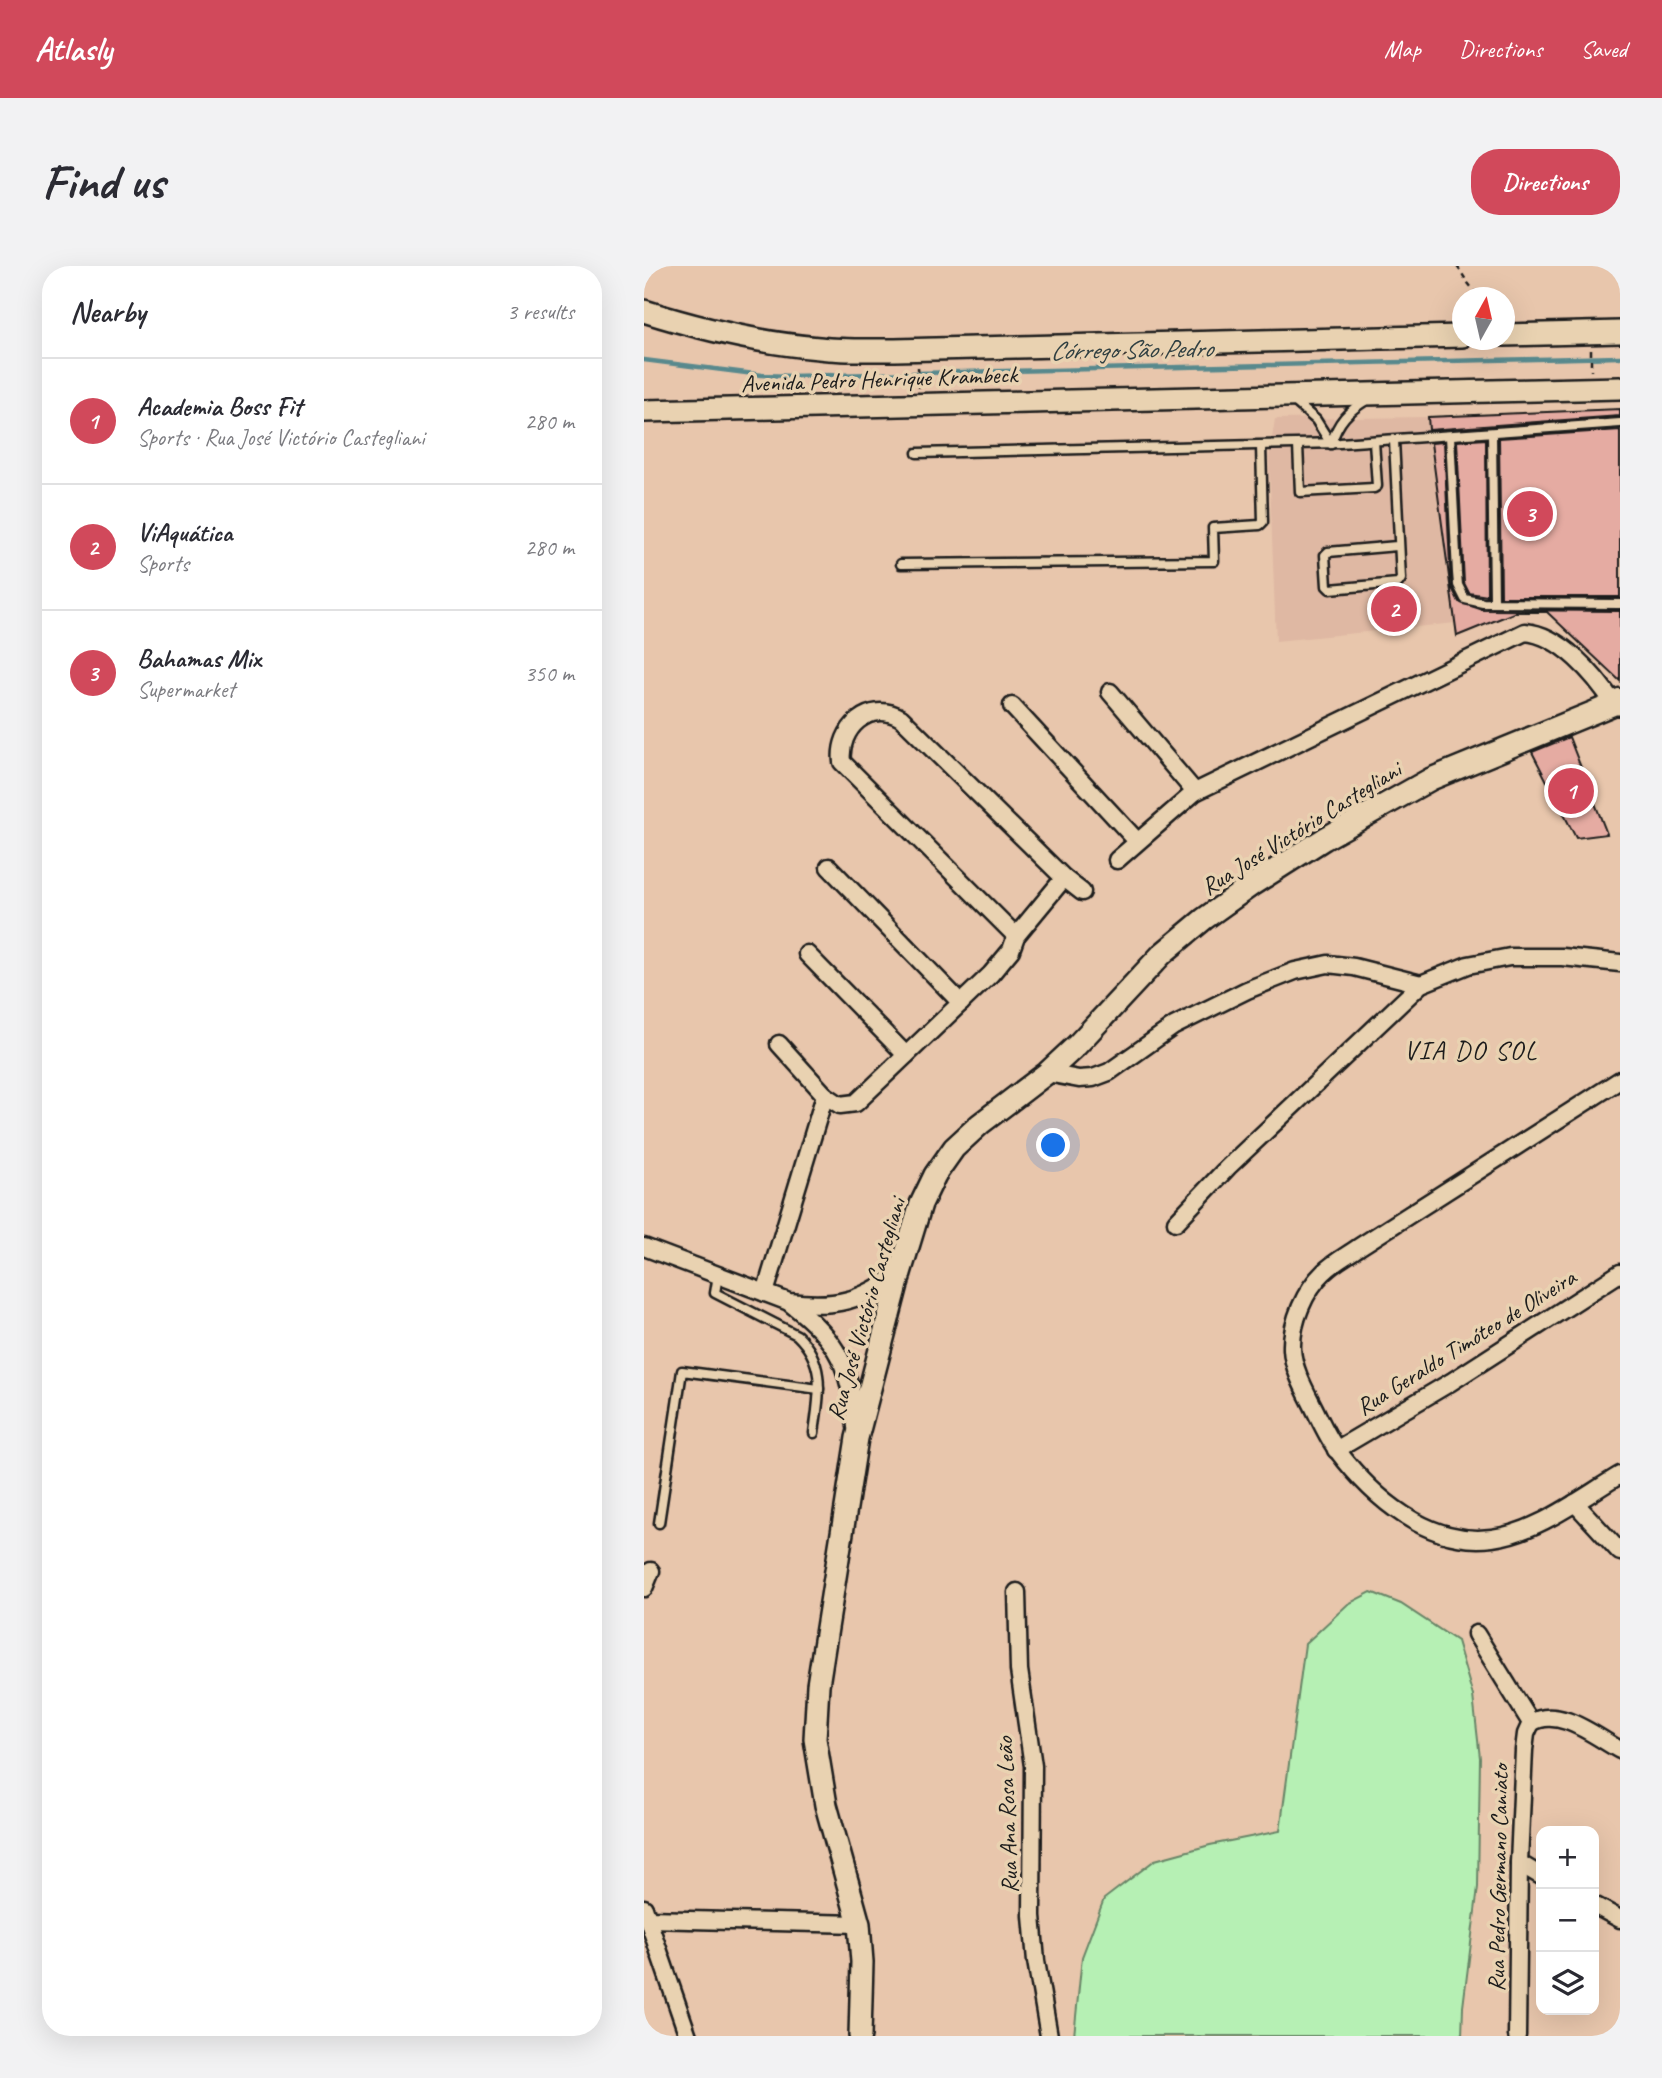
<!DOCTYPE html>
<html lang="en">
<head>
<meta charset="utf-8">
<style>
	body { margin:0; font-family:Caveat,sans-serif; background:#f2f2f3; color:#2b2b33 }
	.controls { position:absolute; right:21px; bottom:21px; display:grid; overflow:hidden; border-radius:14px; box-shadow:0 7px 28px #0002 }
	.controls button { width:63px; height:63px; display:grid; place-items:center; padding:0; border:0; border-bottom:2px solid #e1e1e2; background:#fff; color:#2b2b33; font:35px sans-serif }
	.compass { position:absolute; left:808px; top:21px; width:63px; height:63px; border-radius:50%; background:#fff; box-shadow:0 7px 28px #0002; rotate:8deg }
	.you { position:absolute; left:410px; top:880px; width:24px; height:24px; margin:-18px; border:5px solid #fff; border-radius:50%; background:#1a73e8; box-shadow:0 0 0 10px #1a73e833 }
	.badge { display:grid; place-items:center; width:46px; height:46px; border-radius:50%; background:#d1495b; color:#fff; font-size:23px; font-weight:700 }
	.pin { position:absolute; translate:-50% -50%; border:4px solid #fff; box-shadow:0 2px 7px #0006 }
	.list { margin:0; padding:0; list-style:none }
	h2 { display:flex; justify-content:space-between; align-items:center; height:91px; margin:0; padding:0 28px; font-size:30px }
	h2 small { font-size:23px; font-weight:400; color:#7c7c81 }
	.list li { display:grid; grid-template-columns:46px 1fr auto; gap:21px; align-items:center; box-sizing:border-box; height:126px; padding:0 28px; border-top:2px solid #e1e1e2 }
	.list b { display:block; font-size:26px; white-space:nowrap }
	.list p { margin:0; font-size:23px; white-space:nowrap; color:#7c7c81 }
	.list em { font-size:23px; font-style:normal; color:#7c7c81 }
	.icon { flex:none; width:38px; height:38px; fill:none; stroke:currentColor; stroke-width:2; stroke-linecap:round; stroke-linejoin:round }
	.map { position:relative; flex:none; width:976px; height:1770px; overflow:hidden; border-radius:28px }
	header { display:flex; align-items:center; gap:42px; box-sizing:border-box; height:98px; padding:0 35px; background:#d1495b; color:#fff }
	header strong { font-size:33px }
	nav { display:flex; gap:38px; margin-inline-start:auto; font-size:24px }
	.intro { display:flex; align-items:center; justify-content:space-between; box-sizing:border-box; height:168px; padding:0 42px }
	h1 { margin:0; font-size:49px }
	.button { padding:18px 32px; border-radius:28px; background:#d1495b; color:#fff; font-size:24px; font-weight:700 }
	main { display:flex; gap:42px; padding:0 42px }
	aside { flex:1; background:#fff; border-radius:28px; box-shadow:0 7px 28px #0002 }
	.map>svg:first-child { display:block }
</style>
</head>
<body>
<header>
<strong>Atlasly</strong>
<nav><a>Map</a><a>Directions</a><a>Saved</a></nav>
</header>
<div class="intro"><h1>Find us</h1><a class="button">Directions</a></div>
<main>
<aside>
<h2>Nearby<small>3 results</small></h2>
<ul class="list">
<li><span class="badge">1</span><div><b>Academia Boss Fit</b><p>Sports · Rua José Victório Castegliani</p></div><em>280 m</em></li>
<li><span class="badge">2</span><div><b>ViAquática</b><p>Sports</p></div><em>280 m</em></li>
<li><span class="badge">3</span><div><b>Bahamas Mix</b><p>Supermarket</p></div><em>350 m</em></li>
</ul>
</aside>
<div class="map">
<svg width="976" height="1770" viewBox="0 0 976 1770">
	<rect width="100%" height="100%" fill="#e8c6ac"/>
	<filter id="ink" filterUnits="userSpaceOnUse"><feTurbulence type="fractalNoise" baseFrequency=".0143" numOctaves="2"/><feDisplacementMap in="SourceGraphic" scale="14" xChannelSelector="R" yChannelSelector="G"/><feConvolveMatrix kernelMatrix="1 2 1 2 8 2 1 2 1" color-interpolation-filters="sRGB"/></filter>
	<g filter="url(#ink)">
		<!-- built -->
		<polygon fill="#dfb8a3" points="784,151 812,357 632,375 625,192 631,153"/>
		<!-- green -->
		<polygon fill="#b6f0b4" stroke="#698668" stroke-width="2" points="727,1326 757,1338 813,1375 829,1430 836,1492 834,1621 819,1741 818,1770 430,1770 438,1691 460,1633 511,1594 566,1579 636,1565 661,1378 704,1338"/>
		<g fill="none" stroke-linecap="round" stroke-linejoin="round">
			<!-- stream -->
			<polyline stroke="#58898d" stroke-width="4.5" points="0,94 118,109 147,110 976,91"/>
		</g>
		<!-- building -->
		<g fill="#e5aba2" stroke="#1c1c1c" stroke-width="2">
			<polygon points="976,143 976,150 785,164 784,151"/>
			<polygon points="976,164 976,331 857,331 855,172"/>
			<polygon points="842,173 843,330 825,327 820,317 813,175"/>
			<polygon points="800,176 807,320 815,336 839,344 976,345 976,415 903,346 872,346 813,370 787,177"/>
			<polygon points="925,471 963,568 932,572 888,486"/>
		</g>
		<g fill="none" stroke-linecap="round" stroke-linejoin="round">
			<!-- lane casing -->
			<g stroke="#1c1c1c" stroke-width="13">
				<g id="lane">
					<polyline points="650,135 672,154 687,178"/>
					<polyline points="848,167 850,335"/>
					<polyline points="806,170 813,307 814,319 821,333 839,337 976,338"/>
					<polyline points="750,174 757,313 754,317 686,323 683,320 681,289 684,286 753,280"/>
					<path d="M687,178C694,155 704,145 724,133"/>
					<polyline points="654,179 656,226 730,222 733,220 730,175"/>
					<polyline points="273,187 696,177 976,157"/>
					<polyline points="257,298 570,295 569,262 616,259 619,256 617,180"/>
					<path d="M74,1009L71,1027L153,1069C183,1098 175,1129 170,1167"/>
					<polyline points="15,1257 38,1105 175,1123"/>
				</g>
			</g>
			<!-- street casing -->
			<g stroke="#1c1c1c" stroke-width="21">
				<g id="street">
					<polyline points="466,426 551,526"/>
					<polyline points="368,440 493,575"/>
					<path d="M473,594L551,526L881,366C917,369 951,409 970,438L975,431"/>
					<polyline points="185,601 317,737"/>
					<path d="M372,670L198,496C194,463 225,433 257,452L420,612"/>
					<polyline points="163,688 262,789"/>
					<polyline points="135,778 181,829"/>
					<polyline points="403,807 435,813 449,812 465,806 530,760 603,724 651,705 684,698 710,701 777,718"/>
					<path d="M976,814L715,981C704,989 690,996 680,1006C661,1024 647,1056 648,1083C649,1103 661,1124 670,1142C677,1156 684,1172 693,1184C729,1232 784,1280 848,1272C894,1266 937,1232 976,1209"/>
					<polyline points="532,956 584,901 777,718 824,699 866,691 918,691 976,697"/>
					<path d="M0,981L145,1036C192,1042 217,1035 256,1007"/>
					<polyline points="121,1027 181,829 196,839 212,837 347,708 367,684 372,670 420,612 438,626"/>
					<path d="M147,1038C195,1075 206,1101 212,1161"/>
					<polyline points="692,1184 807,1116 976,1007"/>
					<polyline points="931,1237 976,1286"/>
					<polyline points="0,1322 7,1305"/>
					<polyline points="373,1326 375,1404 389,1500 388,1650 392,1695 405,1770"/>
					<polyline points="832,1368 887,1457"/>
					<path d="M887,1457C914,1439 952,1471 976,1484"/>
					<polyline points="875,1597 897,1610"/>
					<polyline points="950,1639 976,1653"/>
					<polyline points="0,1642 44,1770"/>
					<polyline points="4,1653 215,1658"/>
					<polyline points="873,1770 875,1597 880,1484 882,1468 887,1457"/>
				</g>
			</g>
			<!-- secondary casing -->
			<g stroke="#1c1c1c" stroke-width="26">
				<g id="secondary">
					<path d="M0,45C57,63 115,77 175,82C200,85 226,84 251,84L818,70"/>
					<polyline points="860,69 976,66"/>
					<polyline points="0,145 976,122"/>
					<polyline points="216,1770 218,1696 215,1658 182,1539 171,1473 174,1419 213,1172 256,1007 277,938 291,909 310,882 336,858 403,807 433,779 518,688 560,653 609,618 680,573 787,513 970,438 976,438"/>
				</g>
			</g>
			<!-- path -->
			<g stroke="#1c1c1c" stroke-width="2.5" stroke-dasharray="5 5" stroke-linecap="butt">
				<polyline points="813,0 824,17 836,32"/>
				<polyline points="947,84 947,105"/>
				<polyline points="274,101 275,122"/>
			</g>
			<!-- lane -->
			<use href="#lane" stroke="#e9d2b1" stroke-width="8"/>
			<!-- street -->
			<use href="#street" stroke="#e9d2b1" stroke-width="16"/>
			<!-- secondary -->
			<use href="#secondary" stroke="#e9d2b1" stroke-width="21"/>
		</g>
	</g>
	<g text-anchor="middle" stroke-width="7" stroke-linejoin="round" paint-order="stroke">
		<!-- street labels -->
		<g font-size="24" fill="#1c1c1c" stroke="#e9d2b1">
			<text transform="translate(235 113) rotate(-2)" y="8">Avenida Pedro Henrique Krambeck</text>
			<text transform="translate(657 562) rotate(-32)" y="8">Rua José Victório Castegliani</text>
			<text transform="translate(222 1043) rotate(-74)" y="8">Rua José Victório Castegliani</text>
			<text transform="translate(822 1076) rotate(-32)" y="8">Rua Geraldo Timóteo de Oliveira</text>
			<text transform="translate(363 1549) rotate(-92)" y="8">Rua Ana Rosa Leão</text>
			<text transform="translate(854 1612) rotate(-89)" y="8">Rua Pedro Germano Caniato</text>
		</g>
		<!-- water labels -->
		<g font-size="26" font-style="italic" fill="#304042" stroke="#e9d2b1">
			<text transform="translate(487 83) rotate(-1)" y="9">Córrego São Pedro</text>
		</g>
		<!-- neighbourhood labels -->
		<g font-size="26" letter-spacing="2" fill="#1c1c1c" stroke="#e9d2b1">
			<text x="827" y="793">VIA DO SOL</text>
		</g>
	</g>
</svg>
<div class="controls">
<button>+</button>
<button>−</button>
<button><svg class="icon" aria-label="layers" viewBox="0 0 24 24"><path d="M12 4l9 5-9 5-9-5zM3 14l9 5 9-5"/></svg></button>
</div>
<svg class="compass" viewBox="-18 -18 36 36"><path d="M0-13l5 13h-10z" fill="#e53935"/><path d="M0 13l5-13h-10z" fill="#7c7c81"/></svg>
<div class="you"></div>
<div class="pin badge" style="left:927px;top:525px">1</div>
<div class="pin badge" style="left:750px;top:343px">2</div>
<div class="pin badge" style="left:886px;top:248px">3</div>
</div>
</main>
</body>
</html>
